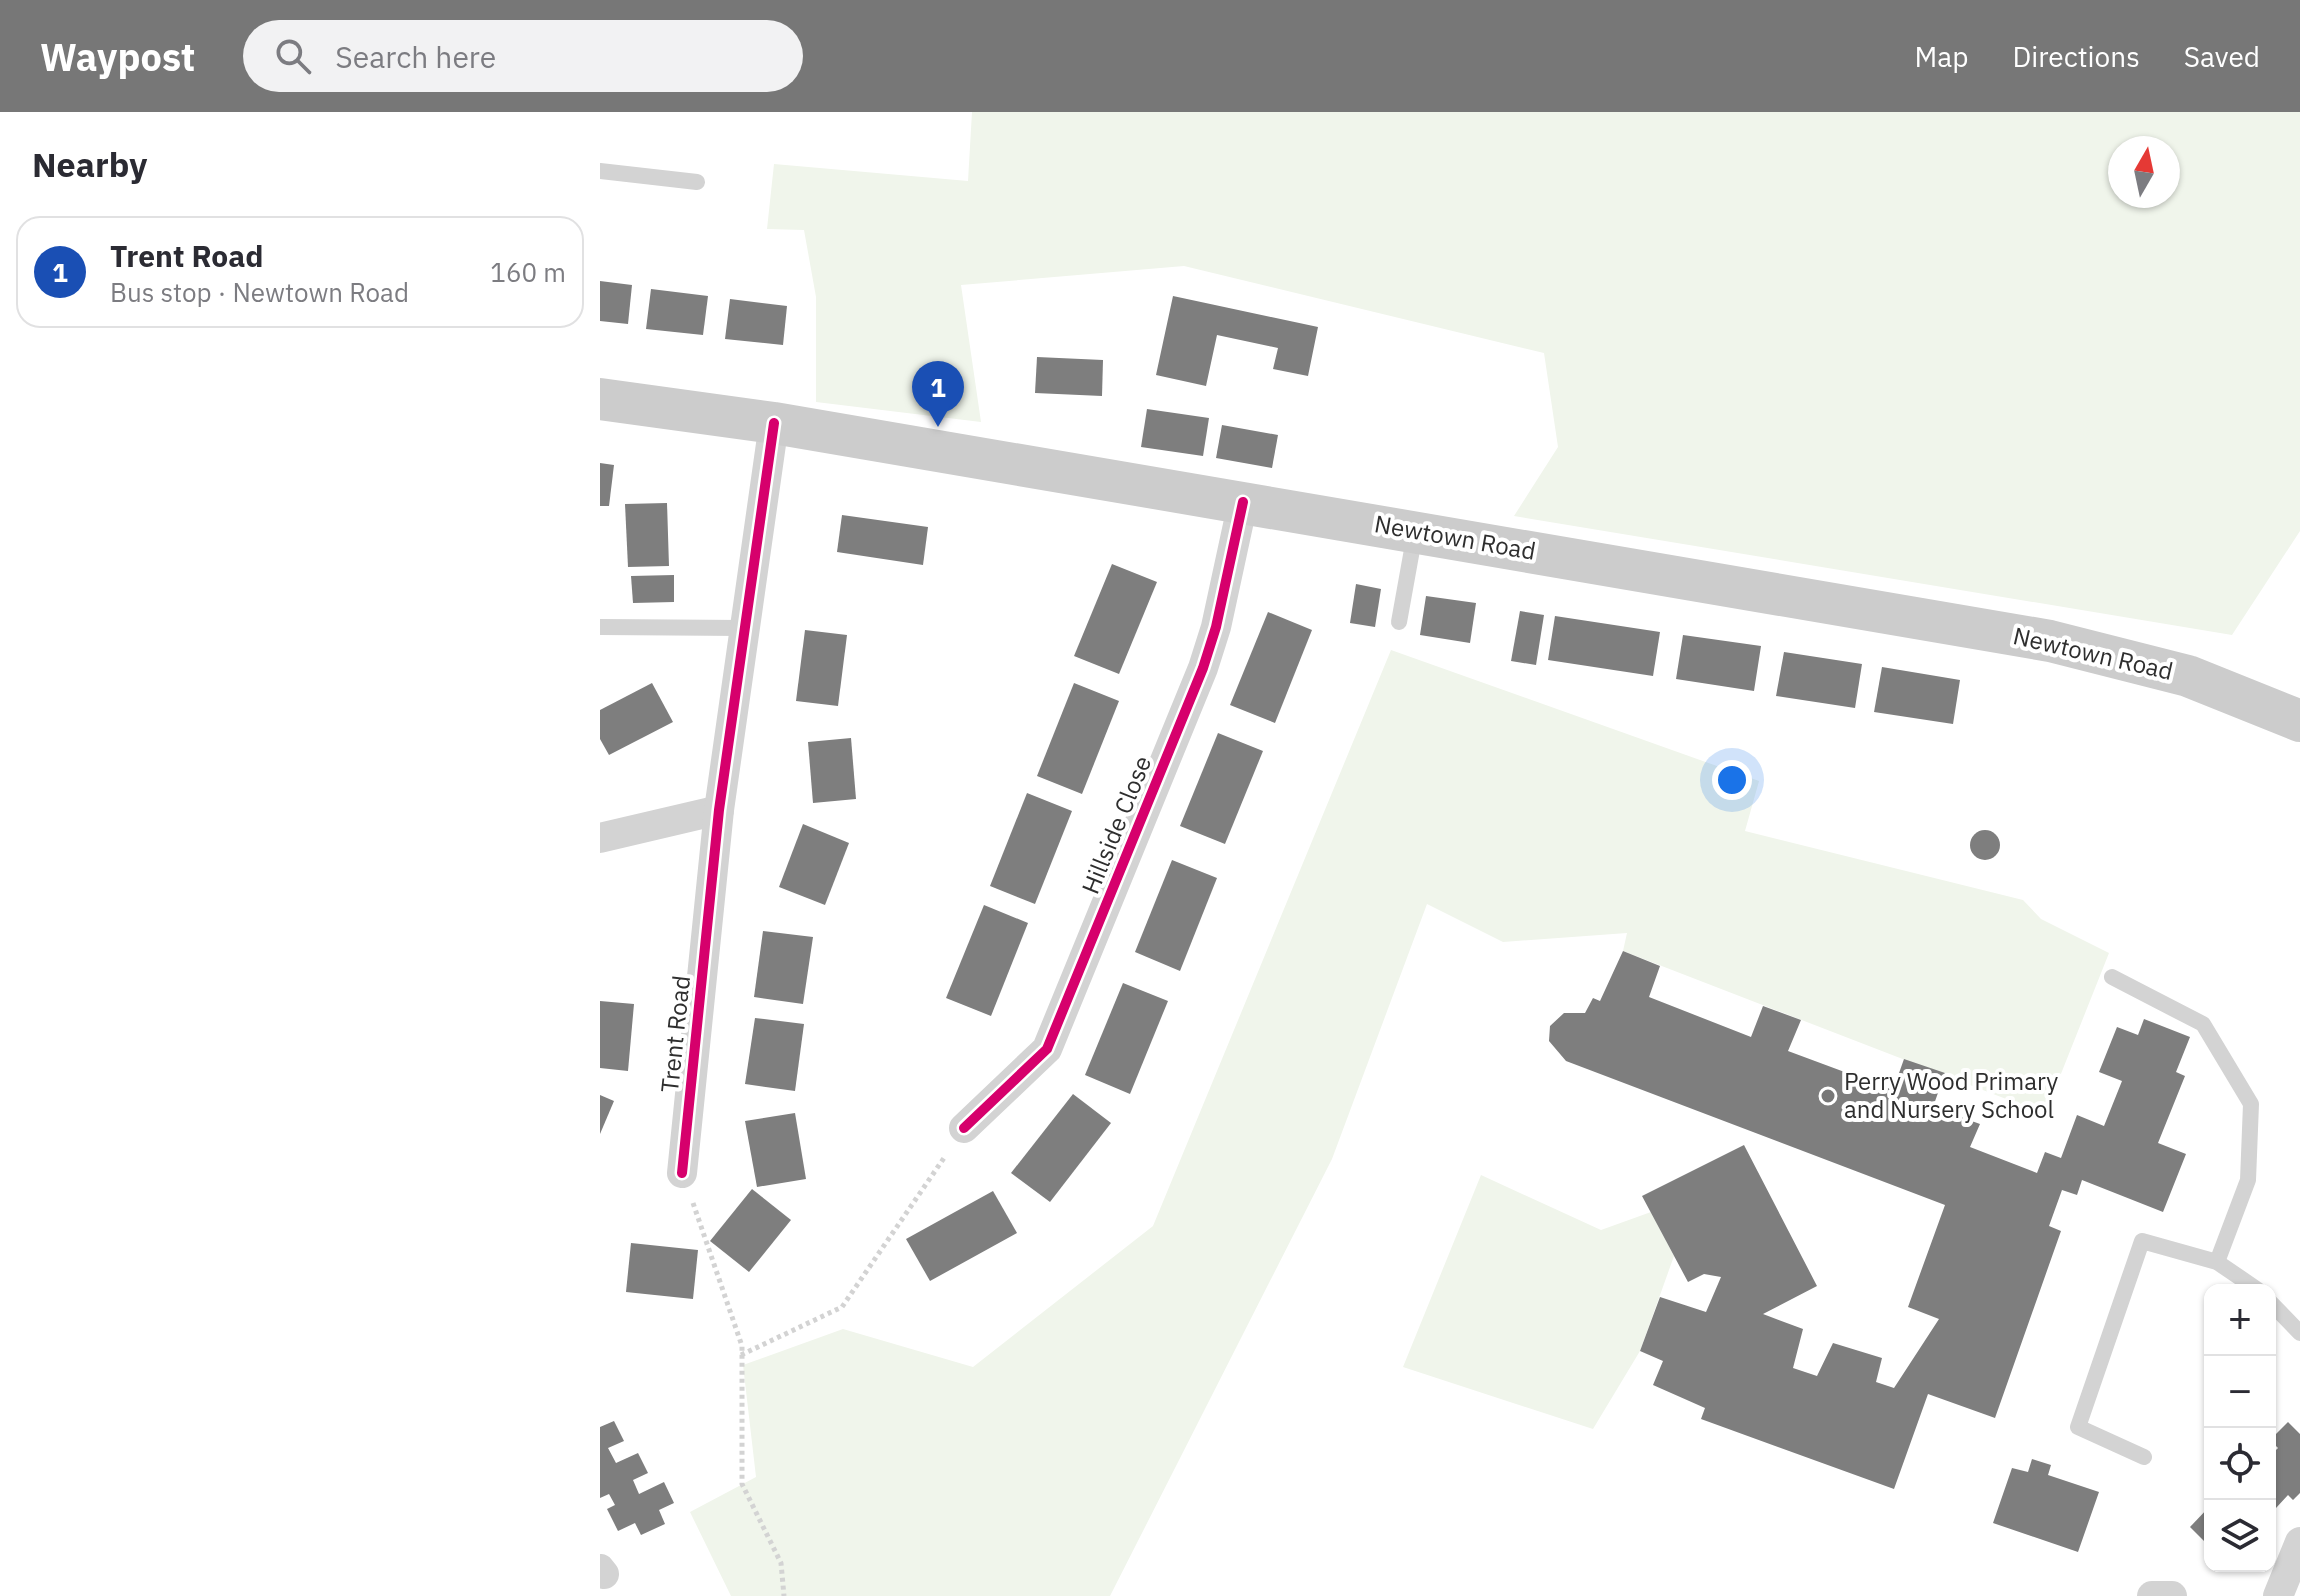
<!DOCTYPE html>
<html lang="en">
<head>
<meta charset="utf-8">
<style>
	body { margin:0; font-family:"IBM Plex Sans",sans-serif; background:#f2f2f3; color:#2b2b33 }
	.controls { position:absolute; right:24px; bottom:24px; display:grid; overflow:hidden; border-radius:16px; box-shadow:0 2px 6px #0004 }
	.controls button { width:72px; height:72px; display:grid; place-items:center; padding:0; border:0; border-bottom:2px solid #e1e1e2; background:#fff; color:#2b2b33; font:40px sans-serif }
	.compass { position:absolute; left:1508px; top:24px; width:72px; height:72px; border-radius:50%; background:#fff; box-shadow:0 2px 6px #0004; rotate:9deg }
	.you { position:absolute; left:1132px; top:668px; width:28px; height:28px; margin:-20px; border:6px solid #fff; border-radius:50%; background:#1a73e8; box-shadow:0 0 0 12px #1a73e833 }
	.badge { display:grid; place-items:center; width:52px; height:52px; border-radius:50%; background:#777; color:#fff; font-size:26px; font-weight:700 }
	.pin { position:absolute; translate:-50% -66px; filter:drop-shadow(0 2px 4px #0008) }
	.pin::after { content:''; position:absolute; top:42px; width:28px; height:24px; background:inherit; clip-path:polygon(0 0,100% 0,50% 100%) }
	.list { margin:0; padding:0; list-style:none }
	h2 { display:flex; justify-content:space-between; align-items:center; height:104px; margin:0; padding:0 32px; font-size:34px }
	h2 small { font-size:26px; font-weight:400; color:#7c7c81 }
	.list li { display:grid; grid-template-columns:52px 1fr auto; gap:24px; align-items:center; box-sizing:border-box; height:112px; margin:0 16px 16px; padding:0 16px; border:2px solid #e1e1e2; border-radius:24px }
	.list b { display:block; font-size:30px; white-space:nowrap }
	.list p { margin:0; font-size:26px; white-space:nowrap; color:#7c7c81 }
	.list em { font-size:26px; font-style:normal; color:#7c7c81 }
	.icon { flex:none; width:44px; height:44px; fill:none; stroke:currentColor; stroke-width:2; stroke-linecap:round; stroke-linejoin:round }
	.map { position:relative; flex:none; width:1700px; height:1484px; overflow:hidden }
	header { display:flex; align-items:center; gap:48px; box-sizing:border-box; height:112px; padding:0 40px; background:#777; color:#fff }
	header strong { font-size:38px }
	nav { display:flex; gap:44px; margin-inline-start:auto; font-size:28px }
	.search { width:560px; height:72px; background:#f2f2f3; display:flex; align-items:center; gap:20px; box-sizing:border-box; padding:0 28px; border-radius:44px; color:#7c7c81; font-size:30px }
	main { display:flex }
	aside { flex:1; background:#fff }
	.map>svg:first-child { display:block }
</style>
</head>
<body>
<header>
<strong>Waypost</strong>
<div class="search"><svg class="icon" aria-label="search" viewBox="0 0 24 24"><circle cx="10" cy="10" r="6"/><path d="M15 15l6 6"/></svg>Search here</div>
<nav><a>Map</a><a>Directions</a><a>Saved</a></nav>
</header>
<main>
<aside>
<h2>Nearby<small></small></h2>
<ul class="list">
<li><span class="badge" style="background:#1a4fb4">1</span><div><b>Trent Road</b><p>Bus stop · Newtown Road</p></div><em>160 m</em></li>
</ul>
</aside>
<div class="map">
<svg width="1700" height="1484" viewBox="0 0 1700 1484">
	<rect width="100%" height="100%" fill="#fff"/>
	<!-- green -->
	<g fill="#f0f5eb" fill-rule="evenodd">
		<path d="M372,0H1700V419L1632,523L914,404L958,335L944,241L584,154L361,173L381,310L216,290V185L204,118L167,117L174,52L368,69ZM1568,36V84H1520V36Z"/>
		<polygon points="791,538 1159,669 1145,719 1423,788 1441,807 1509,841 1445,1002 1023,839 1027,821 903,830 827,792 732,1047 510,1484 131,1484 90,1400 156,1365 143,1253 243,1217 373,1255 553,1114"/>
		<polygon points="881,1063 1001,1118 1051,1100 1074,1144 1040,1239 993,1317 803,1255"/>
	</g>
	<!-- building -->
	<g fill="#7e7e7e">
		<polygon points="0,169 32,173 28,212 0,209"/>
		<polygon points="51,177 108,184 103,223 46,217"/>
		<polygon points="573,184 718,215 708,264 673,257 678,236 617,223 606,274 556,263"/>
		<polygon points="130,187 187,194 183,233 125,227"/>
		<polygon points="437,245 503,248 502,284 435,281"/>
		<polygon points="547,297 609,306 603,344 541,335"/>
		<polygon points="622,313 678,323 672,356 616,346"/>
		<polygon points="0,351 14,353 9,394 0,394"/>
		<polygon points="67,391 69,454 28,455 25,392"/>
		<polygon points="242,403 328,415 323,453 237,440"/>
		<polygon points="512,452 557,470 519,562 474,544"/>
		<polygon points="74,463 74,490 33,491 31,464"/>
		<polygon points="756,472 781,477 775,515 750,511"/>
		<polygon points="826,484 876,491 870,531 820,523"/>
		<polygon points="920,499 944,503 936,553 911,549"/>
		<polygon points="668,500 712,518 675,611 630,593"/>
		<polygon points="955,504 1060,520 1053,564 948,548"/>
		<polygon points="205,518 247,523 238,594 196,589"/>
		<polygon points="1083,523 1161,534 1154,579 1076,567"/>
		<polygon points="1184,540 1262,552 1255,596 1176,584"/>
		<polygon points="1282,555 1360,568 1353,612 1274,600"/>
		<polygon points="52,571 73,610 9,643 0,627 0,598"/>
		<polygon points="474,571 519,589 482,682 437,664"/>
		<polygon points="618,621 663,639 625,732 580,714"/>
		<polygon points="251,626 256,687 213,691 208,630"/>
		<polygon points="427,681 472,699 435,792 390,774"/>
		<polygon points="203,712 249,731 225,793 179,775"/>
		<circle cx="1385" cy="733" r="15"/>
		<polygon points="572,748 617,766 580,859 535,840"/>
		<polygon points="384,793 428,811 391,904 346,886"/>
		<polygon points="163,819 213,825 203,892 154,885"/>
		<polygon points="1023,839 1060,854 1049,885 1151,925 1163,894 1201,908 1188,939 1293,978 1304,947 1345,961 1333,995 1380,1012 1370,1035 1437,1061 1445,1040 1461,1046 1477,1003 1504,1014 1522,969 1499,960 1517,915 1538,923 1544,907 1590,925 1576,960 1585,964 1558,1031 1586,1042 1563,1100 1482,1068 1477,1083 1462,1078 1449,1114 1461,1119 1395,1306 1328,1282 1294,1377 1101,1307 1105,1296 1053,1273 1063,1249 1040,1239 1060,1185 1106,1200 1121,1165 1104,1162 1088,1170 1042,1084 1144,1033 1217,1174 1163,1202 1203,1217 1193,1256 1217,1264 1233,1231 1282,1246 1276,1270 1294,1276 1339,1207 1308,1195 1345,1093 966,949 949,929 950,914 964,901 985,901 993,886 1000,889"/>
		<polygon points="523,871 568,889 530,982 485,963"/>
		<polygon points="0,889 34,892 28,959 0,956"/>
		<polygon points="155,906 204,912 195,979 145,972"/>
		<polygon points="473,982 511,1011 450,1090 411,1061"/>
		<polygon points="0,983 14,989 0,1022"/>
		<polygon points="195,1001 206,1067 157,1075 145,1009"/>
		<polygon points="152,1077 191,1108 149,1160 110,1129"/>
		<polygon points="393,1079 417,1121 330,1169 306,1127"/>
		<polygon points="31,1131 98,1138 93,1187 26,1180"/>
		<polygon points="14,1309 24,1329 8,1336 16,1351 38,1341 48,1361 33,1368 39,1382 64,1370 74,1391 59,1398 65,1412 41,1423 35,1411 18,1419 7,1397 15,1393 9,1382 0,1386 0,1315"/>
		<polygon points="1688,1310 1700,1322 1700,1381 1693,1388 1688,1383 1676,1396 1670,1390 1670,1336 1674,1340 1678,1336 1670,1328"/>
		<polygon points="1432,1347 1451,1353 1448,1363 1499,1380 1478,1440 1393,1411 1412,1356 1428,1360"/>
		<polygon points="1610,1394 1610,1435 1590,1415"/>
	</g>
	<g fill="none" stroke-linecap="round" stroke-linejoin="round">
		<!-- path -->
		<g stroke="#d3d3d3" stroke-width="5" stroke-dasharray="4 4" stroke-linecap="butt">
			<polyline points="93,1091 142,1234 142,1372 181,1451 184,1484"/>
			<polyline points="141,1243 242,1195 346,1043"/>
		</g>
		<!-- lane -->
		<g stroke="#d3d3d3" stroke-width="16">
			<polyline points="0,59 97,70"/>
			<polyline points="799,510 815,421"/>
			<polyline points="0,515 143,516"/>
			<polyline points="1512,865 1603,912 1651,992 1648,1068 1617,1150"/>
			<polyline points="1670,1190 1700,1221"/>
			<polyline points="1544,1345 1478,1315 1542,1129 1617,1150 1658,1178"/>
		</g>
		<!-- street -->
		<g stroke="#d3d3d3" stroke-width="30">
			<polyline points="0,726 119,698"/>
			<polyline points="364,1016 447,937 603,556 616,515 643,390"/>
			<polyline points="82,1061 119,698 174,311"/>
			<polyline points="0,1457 4,1462"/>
			<polyline points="1552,1484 1572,1484"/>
			<polyline points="1678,1484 1700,1430"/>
		</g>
		<!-- secondary -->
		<polyline stroke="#ccc" stroke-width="42" points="0,287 174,311 1450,529 1588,564 1700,609"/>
		<!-- cycleway casing -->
		<g stroke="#fff" stroke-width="15">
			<g id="cycleway">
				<polyline points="364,1016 447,937 603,556 616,515 643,390"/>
				<polyline points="82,1061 119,698 174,311"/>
			</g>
		</g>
		<!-- cycleway -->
		<use href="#cycleway" stroke="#d6006c" stroke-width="10"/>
	</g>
	<!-- markers -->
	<circle fill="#777" stroke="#fff" stroke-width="3" cx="1228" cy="984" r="8"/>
	<g text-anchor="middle" stroke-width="8" stroke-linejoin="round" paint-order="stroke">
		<!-- street labels -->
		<g font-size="24" fill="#2e2e2e" stroke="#fff">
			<text transform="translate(855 426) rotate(10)" y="8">Newtown Road</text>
			<text transform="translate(1493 542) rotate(13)" y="8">Newtown Road</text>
			<text transform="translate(517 713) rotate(-68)" y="8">Hillside Close</text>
			<text transform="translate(76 922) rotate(-84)" y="8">Trent Road</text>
		</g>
		<!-- poi labels -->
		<g font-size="24" fill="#2e2e2e" stroke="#fff" text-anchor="start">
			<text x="1244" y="978">Perry Wood Primary<tspan x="1244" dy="28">and Nursery School</tspan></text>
		</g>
	</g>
</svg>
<div class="controls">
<button>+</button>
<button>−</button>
<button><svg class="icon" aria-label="locate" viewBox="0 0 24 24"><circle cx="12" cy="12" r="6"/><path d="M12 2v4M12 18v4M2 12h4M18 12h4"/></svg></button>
<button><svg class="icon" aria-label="layers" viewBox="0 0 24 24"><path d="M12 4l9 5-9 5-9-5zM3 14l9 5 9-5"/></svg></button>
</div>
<svg class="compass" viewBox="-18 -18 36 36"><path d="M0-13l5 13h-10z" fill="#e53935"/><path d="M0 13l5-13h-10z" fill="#7c7c81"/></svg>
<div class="you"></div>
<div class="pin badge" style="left:338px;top:315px;background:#1a4fb4">1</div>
</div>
</main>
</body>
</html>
